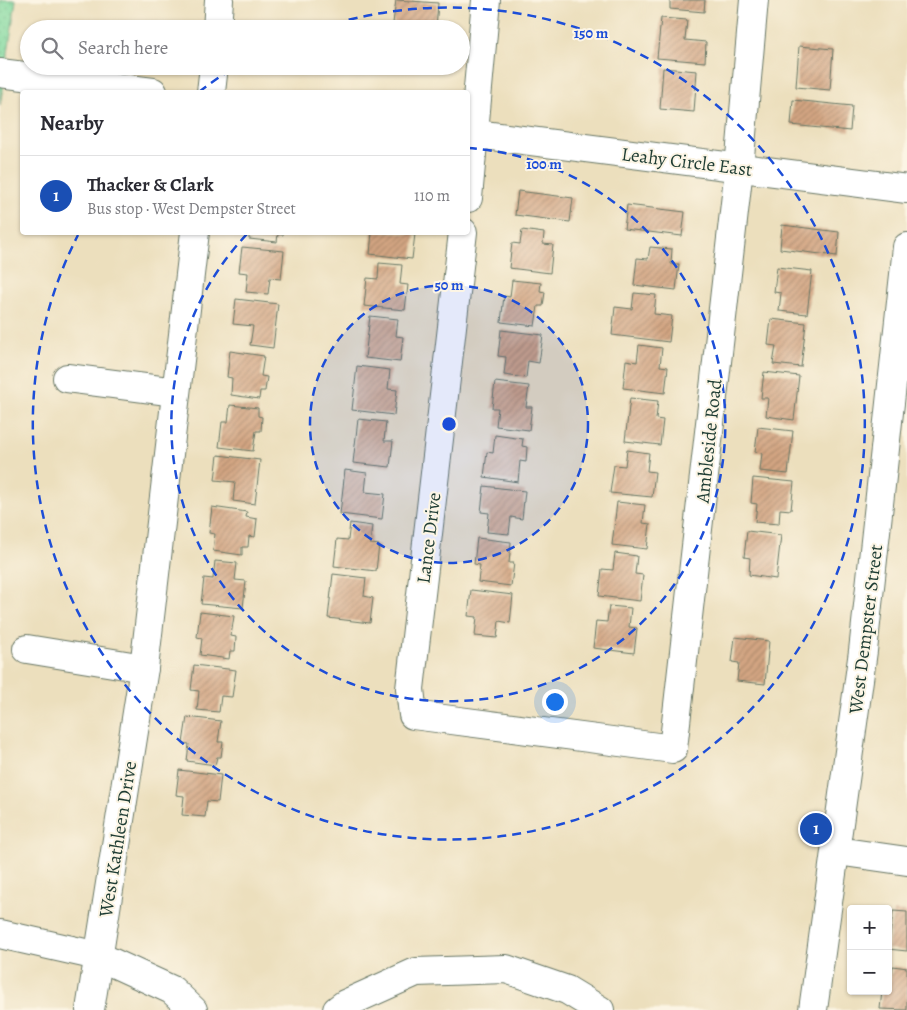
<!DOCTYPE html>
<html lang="en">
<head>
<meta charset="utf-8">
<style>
	body { margin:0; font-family:Alegreya,serif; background:#f2f2f3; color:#2b2b33 }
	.controls { position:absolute; right:15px; bottom:15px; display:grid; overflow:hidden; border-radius:5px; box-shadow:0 1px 4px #0004 }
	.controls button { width:45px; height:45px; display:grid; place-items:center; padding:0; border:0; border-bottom:1px solid #e1e1e2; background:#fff; color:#2b2b33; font:25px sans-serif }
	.you { position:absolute; left:554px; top:701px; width:18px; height:18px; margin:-12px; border:4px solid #fff; border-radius:50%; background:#1a73e8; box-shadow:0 0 0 8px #1a73e833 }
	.badge { display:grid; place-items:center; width:32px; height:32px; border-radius:50%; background:#d1495b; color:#fff; font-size:16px; font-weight:700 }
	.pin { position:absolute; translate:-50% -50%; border:2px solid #fff; box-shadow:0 1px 5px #0006 }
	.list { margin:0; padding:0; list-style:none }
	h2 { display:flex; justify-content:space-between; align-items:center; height:65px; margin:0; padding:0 20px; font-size:21px }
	h2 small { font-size:16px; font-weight:400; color:#7c7c81 }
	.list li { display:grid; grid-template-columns:32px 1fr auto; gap:15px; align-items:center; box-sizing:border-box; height:80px; padding:0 20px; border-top:1px solid #e1e1e2 }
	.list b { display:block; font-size:19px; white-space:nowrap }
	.list p { margin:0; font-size:16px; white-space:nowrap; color:#7c7c81 }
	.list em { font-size:16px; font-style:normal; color:#7c7c81 }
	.icon { flex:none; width:28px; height:28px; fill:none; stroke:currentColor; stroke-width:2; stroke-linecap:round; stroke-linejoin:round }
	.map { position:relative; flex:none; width:907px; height:1010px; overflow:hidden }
	.search { position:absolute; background:#fff; box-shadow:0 1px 4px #0004; left:20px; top:20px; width:450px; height:55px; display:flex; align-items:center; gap:12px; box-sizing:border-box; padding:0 18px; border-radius:28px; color:#7c7c81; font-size:19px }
	.panel { position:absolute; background:#fff; box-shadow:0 1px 4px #0004; left:20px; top:90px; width:450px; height:145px; border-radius:5px }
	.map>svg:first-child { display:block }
</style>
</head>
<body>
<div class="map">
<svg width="907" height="1010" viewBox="0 0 907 1010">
	<defs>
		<pattern id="park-dots" width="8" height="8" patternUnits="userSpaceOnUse" patternTransform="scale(1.25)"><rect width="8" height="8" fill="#80d99f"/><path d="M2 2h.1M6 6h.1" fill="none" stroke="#6ebb8a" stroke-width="1.8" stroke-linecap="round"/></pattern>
		<pattern id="building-hatch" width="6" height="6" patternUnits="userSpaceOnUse" patternTransform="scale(1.25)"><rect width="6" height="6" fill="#d3a582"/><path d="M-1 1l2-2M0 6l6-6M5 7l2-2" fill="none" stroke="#ab886b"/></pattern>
	</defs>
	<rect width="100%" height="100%" fill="#fcf5e5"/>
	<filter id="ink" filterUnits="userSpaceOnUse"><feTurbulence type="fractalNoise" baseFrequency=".02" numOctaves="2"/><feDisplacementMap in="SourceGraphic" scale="10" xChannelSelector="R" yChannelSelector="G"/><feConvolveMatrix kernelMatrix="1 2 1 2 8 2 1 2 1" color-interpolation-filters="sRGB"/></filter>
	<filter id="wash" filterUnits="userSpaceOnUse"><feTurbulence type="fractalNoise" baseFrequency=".0096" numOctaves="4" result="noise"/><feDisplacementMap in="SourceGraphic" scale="20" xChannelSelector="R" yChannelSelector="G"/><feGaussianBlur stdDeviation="1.12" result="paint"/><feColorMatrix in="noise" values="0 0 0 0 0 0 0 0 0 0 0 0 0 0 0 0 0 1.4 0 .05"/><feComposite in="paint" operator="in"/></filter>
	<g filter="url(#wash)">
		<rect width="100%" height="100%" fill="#ecdfbd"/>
		<!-- park -->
		<polygon fill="url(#park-dots)" stroke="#508b6a" points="0,0 16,0 0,106"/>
		<g id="blocks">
			<!-- building -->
			<g fill="url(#building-hatch)">
				<polygon points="396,0 438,3 436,28 393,23"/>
				<polygon points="670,0 705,0 704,12 670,9"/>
				<polygon points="661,18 687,20 685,40 706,42 705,62 657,58"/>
				<polygon points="799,46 833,49 830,90 796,87"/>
				<polygon points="663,68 697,71 694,112 660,109"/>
				<polygon points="793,100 852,106 850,131 791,125"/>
				<polygon points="518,191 573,198 570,222 515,215"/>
				<polygon points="627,205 685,212 682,236 624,229"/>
				<polygon points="782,225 839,232 837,256 780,249"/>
				<polygon points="522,230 544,233 543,244 553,245 550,273 509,268 512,243 520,244"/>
				<polygon points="249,232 283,232 283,235 278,234 277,242 249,239"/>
				<polygon points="372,232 415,234 412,259 370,254"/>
				<polygon points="242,247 284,251 281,279 270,278 268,294 246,292 248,273 239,272"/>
				<polygon points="650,247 672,249 671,264 679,264 676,290 634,285 637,258 648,259"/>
				<polygon points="379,263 402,265 400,284 408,285 405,310 364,306 367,278 378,279"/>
				<polygon points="777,267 812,271 807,314 779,311 781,293 774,292"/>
				<polygon points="512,280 541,283 540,291 545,292 543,306 538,306 535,326 501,322 504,296 510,297"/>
				<polygon points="634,293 656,295 654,314 672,316 669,342 612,335 615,307 632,309"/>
				<polygon points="236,299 278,304 273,348 250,345 253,326 233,324"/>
				<polygon points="370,316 398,319 396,336 403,337 400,362 365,358"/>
				<polygon points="771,319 806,323 801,367 773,364 776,346 768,345"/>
				<polygon points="501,330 543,335 539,363 528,361 526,378 504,375 506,357 498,356"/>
				<polygon points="639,345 662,348 660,366 668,367 665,393 623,388 626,360 637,362"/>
				<polygon points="230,351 264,356 261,376 267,377 265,391 260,391 259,399 231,395 232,378 227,377"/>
				<polygon points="357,366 390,370 388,389 397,390 394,415 352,410"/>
				<polygon points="764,372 799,376 794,420 766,416 768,398 761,398"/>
				<polygon points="495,382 529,386 526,407 532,407 529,430 496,426 498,408 492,408"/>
				<polygon points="630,398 658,401 656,419 663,420 660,445 625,441"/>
				<polygon points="230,405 258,408 258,416 262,417 261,431 256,431 253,451 219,447 222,422 228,422"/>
				<polygon points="358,419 386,422 384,441 393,441 390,467 353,463"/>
				<polygon points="758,427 793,431 788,474 760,471 762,453 755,452"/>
				<polygon points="495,435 523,439 522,446 527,447 526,462 520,461 518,482 484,477 487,452 493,453"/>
				<polygon points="627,450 649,453 647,471 655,472 652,497 610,493 614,465 625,466"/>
				<polygon points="218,455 260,460 255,504 233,501 235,482 215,480"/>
				<polygon points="345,470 367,473 365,492 385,494 382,519 340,514"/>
				<polygon points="753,478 794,482 791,510 780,509 779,524 755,522 757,504 751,503"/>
				<polygon points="484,486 525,491 522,519 511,517 509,534 487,532 489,513 481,512"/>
				<polygon points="617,502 645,505 643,523 650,524 647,549 612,545"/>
				<polygon points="212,507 247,512 246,517 257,519 255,537 249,536 248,547 242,547 242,555 213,551 215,534 209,533"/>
				<polygon points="350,523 372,526 370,544 379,545 376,571 334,566 337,539 348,540"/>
				<polygon points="747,531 781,535 776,579 749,575 750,558 744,557"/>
				<polygon points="477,538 511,542 509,563 514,563 511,586 478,582 480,565 474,564"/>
				<polygon points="615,553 637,556 635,574 643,575 640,601 599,596 602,569 613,570"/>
				<polygon points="215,561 237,563 235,580 246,581 243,608 201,604 204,578 213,579"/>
				<polygon points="333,574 366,578 364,596 373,598 370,623 328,618"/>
				<polygon points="471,590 513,595 510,623 499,621 497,638 475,636 477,617 468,616"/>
				<polygon points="609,606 631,608 629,627 637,628 634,653 593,648 596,621 607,622"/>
				<polygon points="200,612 234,616 231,636 236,637 235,651 230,651 229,659 200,655 202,638 197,637"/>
				<polygon points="735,637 769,641 765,684 737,681 739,663 732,662"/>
				<polygon points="194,665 236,670 232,697 221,696 219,712 197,710 199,691 191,690"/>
				<polygon points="187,717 221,721 218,742 223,742 221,757 217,757 215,765 187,761 189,744 183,743"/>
				<polygon points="179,770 221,775 218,802 207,801 205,817 182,815 184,796 176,795"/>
				<polygon points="893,911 907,912 907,951 888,949"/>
				<polygon points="893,966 907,968 907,1010 880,1009 882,991 888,991"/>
			</g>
		</g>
	</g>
	<g filter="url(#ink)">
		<use href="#blocks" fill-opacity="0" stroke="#677664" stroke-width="1"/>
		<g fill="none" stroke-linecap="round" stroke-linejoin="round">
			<!-- minor casing -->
			<g stroke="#677664" stroke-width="30">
				<g id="minor">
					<polyline points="217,29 219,0"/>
					<polyline points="0,73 153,92"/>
					<polyline points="211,92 214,66"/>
					<polyline points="468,133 907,189"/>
					<polyline points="468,198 486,0"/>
					<polyline points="463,232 410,689 413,715 673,749 739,168 754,0"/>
					<polyline points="67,378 176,392"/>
					<polyline points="27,649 144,668"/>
					<polyline points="837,851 907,861"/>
					<polyline points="0,934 98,956 172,990 193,1010"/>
					<polyline points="90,1010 144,668 195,232"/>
					<polyline points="337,1010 345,1004 416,972 506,969 567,990 600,1010"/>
				</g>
			</g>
			<!-- major casing -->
			<g stroke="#677664" stroke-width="30">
				<polyline id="major" points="813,1010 863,651 907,247"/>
			</g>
			<!-- minor -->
			<use href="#minor" stroke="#fff" stroke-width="28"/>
			<!-- major -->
			<use href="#major" stroke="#fff" stroke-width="28"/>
		</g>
	</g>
	<!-- distance rings -->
	<circle cx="449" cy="424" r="139" fill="#1d4ed8" fill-opacity=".12"/>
	<g fill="none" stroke="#1d4ed8" stroke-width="2.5" stroke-dasharray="9 6">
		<circle cx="449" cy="424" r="139"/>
		<path d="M468 148A277 277 0 1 1 248 233"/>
		<path d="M199 92A416 416 0 0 1 235 67M320 28A416 416 0 1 1 78 235"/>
	</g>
	<g text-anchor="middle" stroke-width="4" stroke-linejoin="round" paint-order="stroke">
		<!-- street labels -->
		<g font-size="19" fill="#1f3d34" stroke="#fcf5e5">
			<text transform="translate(687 161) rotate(7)" y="7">Leahy Circle East</text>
			<text transform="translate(708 441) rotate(-84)" y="7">Ambleside Road</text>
			<text transform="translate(428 538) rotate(-83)" y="7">Lance Drive</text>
			<text transform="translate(865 629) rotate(-83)" y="7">West Dempster Street</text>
			<text transform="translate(117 839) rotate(-81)" y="7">West Kathleen Drive</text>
		</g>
	</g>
	<circle cx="449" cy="424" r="8" fill="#1d4ed8" stroke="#fcf5e5" stroke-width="2.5"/>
	<g font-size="15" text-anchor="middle" font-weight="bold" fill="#1d4ed8" stroke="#fcf5e5" stroke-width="4" stroke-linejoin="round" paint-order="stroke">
		<text x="591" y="38">150 m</text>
		<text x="544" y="169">100 m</text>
		<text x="449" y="290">50 m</text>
	</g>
</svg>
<div class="controls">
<button>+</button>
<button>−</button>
</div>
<div class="you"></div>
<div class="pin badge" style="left:816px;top:829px;background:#1a4fb4">1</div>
<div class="search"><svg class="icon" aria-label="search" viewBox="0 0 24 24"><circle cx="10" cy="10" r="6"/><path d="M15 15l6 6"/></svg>Search here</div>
<section class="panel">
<h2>Nearby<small></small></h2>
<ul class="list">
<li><span class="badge" style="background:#1a4fb4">1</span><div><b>Thacker &amp; Clark</b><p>Bus stop · West Dempster Street</p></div><em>110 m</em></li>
</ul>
</section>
</div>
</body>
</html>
